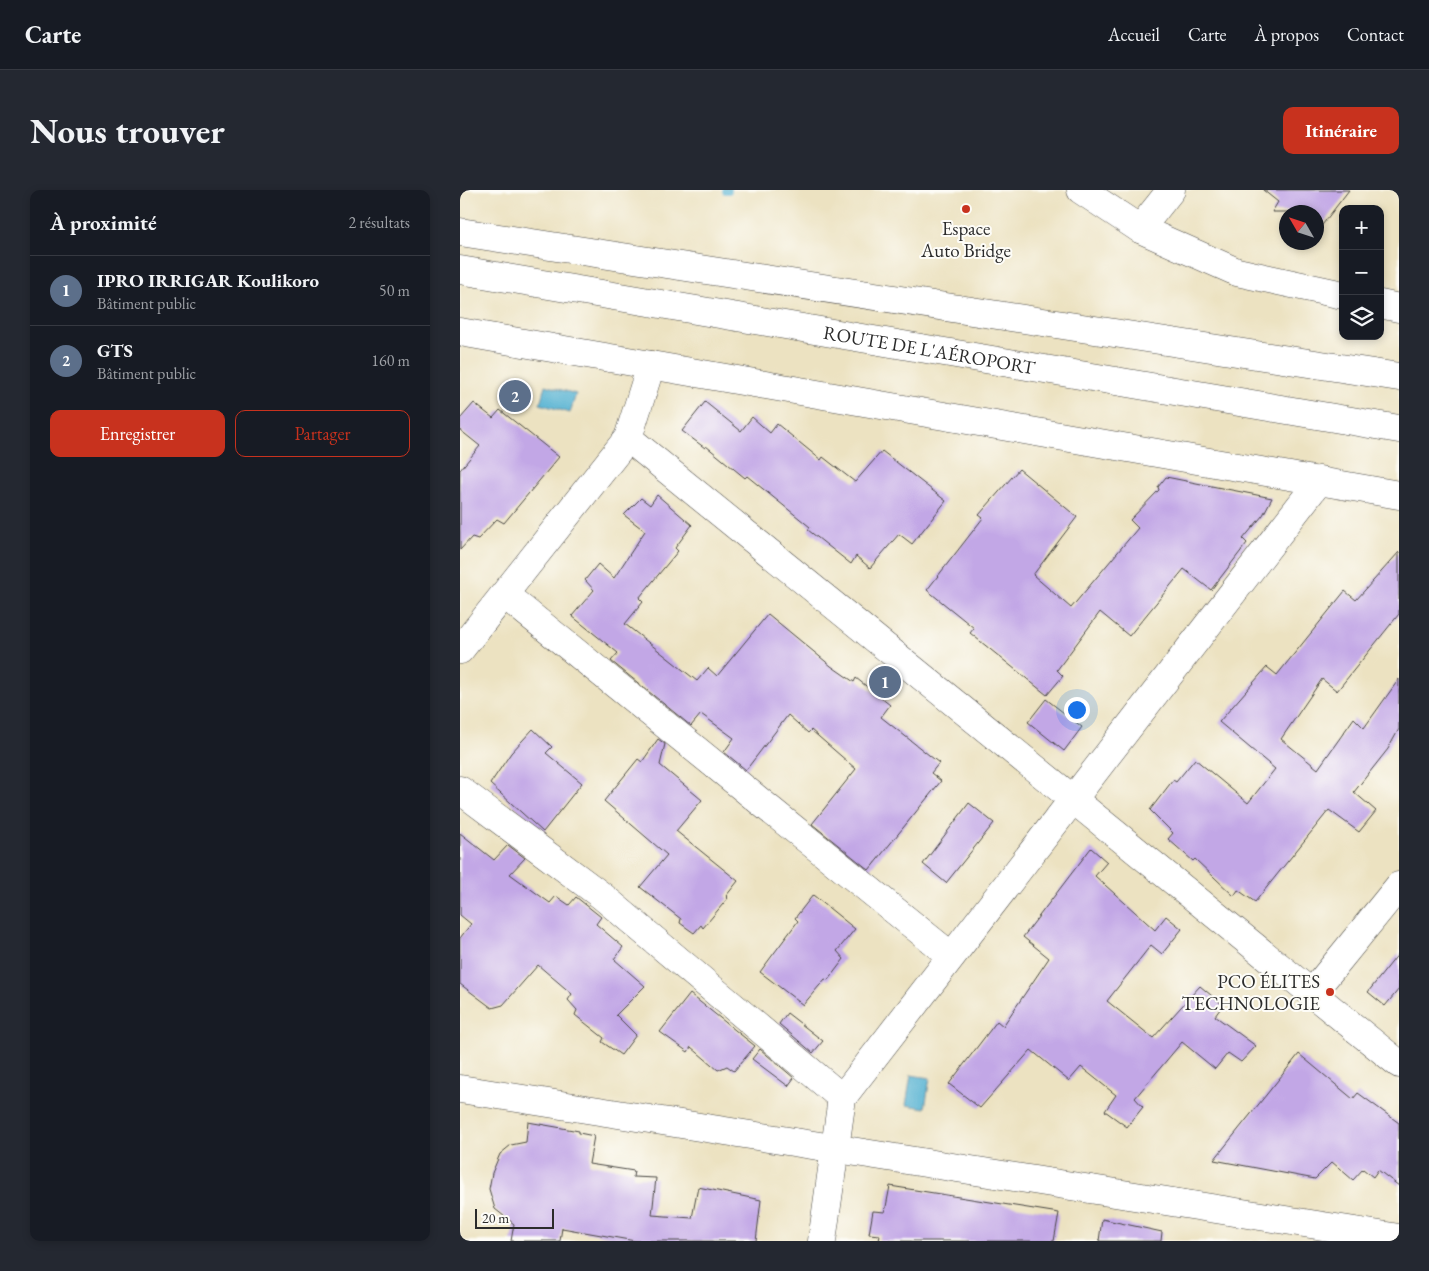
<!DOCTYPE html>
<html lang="fr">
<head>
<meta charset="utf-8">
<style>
	body { margin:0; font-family:"EB Garamond",serif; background:#242831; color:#f1f3f6 }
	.controls { position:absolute; right:15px; top:15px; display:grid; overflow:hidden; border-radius:10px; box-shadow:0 2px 8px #0003 }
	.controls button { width:45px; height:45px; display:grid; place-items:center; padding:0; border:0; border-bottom:1px solid #363941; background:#171b24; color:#f1f3f6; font:25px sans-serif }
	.compass { position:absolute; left:819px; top:15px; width:45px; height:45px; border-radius:50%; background:#171b24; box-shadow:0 2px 8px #0003; rotate:309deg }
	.scale { position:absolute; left:15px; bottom:12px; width:79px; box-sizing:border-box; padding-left:5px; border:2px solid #2b2b2b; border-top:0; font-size:14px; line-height:18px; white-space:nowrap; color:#2b2b2b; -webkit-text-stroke:4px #fdfcf7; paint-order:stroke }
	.you { position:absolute; left:616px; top:519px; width:18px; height:18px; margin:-12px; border:4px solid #fff; border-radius:50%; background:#1a73e8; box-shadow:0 0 0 8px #1a73e833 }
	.badge { display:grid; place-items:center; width:32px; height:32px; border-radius:50%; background:#c8321e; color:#fff; font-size:16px; font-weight:700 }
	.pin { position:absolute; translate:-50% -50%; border:2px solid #fff; box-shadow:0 1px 5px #0006 }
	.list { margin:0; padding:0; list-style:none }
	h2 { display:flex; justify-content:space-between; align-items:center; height:65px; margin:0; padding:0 20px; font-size:21px }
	h2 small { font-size:16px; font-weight:400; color:#9ea1a6 }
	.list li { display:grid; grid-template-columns:32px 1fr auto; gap:15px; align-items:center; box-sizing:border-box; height:70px; padding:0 20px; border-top:1px solid #363941 }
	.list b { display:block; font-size:19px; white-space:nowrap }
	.list p { margin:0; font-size:16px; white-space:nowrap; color:#9ea1a6 }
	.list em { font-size:16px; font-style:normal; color:#9ea1a6 }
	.actions { display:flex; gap:10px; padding:15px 20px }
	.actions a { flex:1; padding:11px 0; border:1px solid #c8321e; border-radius:10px; text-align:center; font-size:18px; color:#c8321e }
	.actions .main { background:#c8321e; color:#fff }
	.icon { flex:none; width:28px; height:28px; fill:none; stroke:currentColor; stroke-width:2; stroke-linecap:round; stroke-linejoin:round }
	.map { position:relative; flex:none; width:939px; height:1051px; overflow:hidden; border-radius:10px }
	header { display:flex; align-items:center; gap:30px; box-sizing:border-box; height:70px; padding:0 25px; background:#171b24; border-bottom:1px solid #363941 }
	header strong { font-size:24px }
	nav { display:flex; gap:28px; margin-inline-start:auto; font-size:18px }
	.intro { display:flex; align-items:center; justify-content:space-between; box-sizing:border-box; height:120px; padding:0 30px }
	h1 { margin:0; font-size:35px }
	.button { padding:12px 22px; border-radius:10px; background:#c8321e; color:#fff; font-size:18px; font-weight:700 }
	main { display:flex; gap:30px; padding:0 30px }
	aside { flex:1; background:#171b24; border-radius:10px; box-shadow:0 2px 8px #0003 }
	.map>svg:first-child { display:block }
</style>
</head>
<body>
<header>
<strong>Carte</strong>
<nav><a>Accueil</a><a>Carte</a><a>À propos</a><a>Contact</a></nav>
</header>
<div class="intro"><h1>Nous trouver</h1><a class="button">Itinéraire</a></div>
<main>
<aside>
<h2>À proximité<small>2 résultats</small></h2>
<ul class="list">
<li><span class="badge" style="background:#5c6f8a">1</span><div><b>IPRO IRRIGAR Koulikoro</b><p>Bâtiment public</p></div><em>50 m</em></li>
<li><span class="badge" style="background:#5c6f8a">2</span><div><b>GTS</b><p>Bâtiment public</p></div><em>160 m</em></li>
</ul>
<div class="actions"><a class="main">Enregistrer</a><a>Partager</a></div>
</aside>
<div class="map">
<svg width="939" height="1051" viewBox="0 0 939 1051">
	<rect width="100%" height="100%" fill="#fdfcf7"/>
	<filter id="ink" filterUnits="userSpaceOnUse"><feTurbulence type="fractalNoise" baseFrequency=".02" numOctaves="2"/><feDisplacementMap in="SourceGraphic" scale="10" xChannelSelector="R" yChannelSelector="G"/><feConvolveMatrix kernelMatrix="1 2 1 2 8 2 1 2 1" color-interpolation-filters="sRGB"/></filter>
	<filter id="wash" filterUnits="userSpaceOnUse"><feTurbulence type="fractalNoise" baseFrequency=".0096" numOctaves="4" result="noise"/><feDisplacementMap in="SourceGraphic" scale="20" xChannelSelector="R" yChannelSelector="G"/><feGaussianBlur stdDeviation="1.12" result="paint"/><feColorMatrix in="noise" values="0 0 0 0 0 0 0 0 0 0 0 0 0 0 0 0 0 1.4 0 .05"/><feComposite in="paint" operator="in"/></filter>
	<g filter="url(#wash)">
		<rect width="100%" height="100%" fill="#ece2c1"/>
		<!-- water -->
		<g fill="#53b1d1" stroke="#3f6e7e">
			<polygon points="85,195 116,204 110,223 80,214"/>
			<polygon points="451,885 470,888 465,918 446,915"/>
		</g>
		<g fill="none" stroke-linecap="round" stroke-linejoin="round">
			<!-- stream -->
			<polyline stroke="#53b1d1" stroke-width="8" points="266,0 268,0"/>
		</g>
		<g id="blocks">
			<!-- building -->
			<g fill="#c2a7e6">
				<polygon points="803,0 889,0 856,43 856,22 812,22 818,12"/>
				<polygon points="245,212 281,241 292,227 310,243 317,234 361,270 363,267 395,292 422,261 486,311 452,354 439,344 410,378 396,366 391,374 348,340 350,337 287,286 285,288 246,256 245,258 222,241"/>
				<polygon points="14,213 33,228 40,220 99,267 44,333 37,329 18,349 12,347 0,360 0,280 20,256 0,240 0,229"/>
				<polygon points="559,279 617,327 573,385 611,418 678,338 670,330 699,300 698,297 706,287 812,308 803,325 783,349 787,353 751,400 724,379 669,446 640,422 597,480 603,486 587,505 510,443 514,438 467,400 523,328 519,325"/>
				<polygon points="197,305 232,335 215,358 218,361 179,408 183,412 165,434 237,491 248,478 257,486 308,424 371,476 394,492 396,488 430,515 421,527 479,573 471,583 481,591 409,680 352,634 396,579 351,540 348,543 328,525 286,580 264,562 274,548 241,524 231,536 151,471 158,463 112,426 134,400 125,390 138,374 154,388 185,341 164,325 181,308 190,315"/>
				<polygon points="939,362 939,424 877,501 862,489 821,549 858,579 894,528 904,538 939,489 939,539 928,559 894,602 916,621 899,642 869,620 795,712 778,700 774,706 735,669 733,671 708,649 713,643 690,620 713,590 716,592 735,569 788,613 815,579 759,532 807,477 817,485 885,401 896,410"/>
				<polygon points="586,509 622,537 604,561 568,532"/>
				<polygon points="73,539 92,557 86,563 122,593 83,642 30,594 51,563"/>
				<polygon points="198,549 205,554 200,575 242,610 216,641 278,691 266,706 268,708 243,738 241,735 234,743 220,733 221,729 180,697 207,665 144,611 178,569 182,572"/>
				<polygon points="509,613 534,633 486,693 463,674"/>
				<polygon points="0,643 34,670 48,655 65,668 50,684 90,713 96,706 109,715 116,707 141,727 136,734 163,757 154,769 185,796 156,825 176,845 161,865 142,852 144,848 115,825 117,820 108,810 112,804 78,775 43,815 32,818 0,794 0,748 11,734 0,725"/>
				<polygon points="631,658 647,672 635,686 695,740 706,726 722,739 702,764 691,755 647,811 693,848 740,796 763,815 755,826 796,856 781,872 768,863 755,879 722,852 675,908 683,917 667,937 645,921 656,905 621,877 609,891 571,860 520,918 489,894 537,831 543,836 589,768 563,747"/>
				<polygon points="353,705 395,739 377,761 384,769 368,790 365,789 343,815 300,782 338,731 335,728"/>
				<polygon points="939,763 939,799 925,816 908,802"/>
				<polygon points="230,804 295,856 274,881 267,876 258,880 231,857 228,862 200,842"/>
				<polygon points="327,823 363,851 353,863 319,834"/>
				<polygon points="300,859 334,888 328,896 292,869"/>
				<polygon points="839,864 893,909 898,903 939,933 939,996 918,980 913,987 903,979 893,990 872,972 855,989 754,970"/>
				<polygon points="68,932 119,941 119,943 134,946 129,974 174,981 173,987 196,988 192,1025 232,1028 238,997 301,1010 296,1051 175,1051 102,1038 100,1051 51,1051 54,1034 35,1019 29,999 32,983 40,964 51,955 66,952"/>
				<polygon points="430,996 599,1023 594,1051 419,1051 420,1045 409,1044 413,1021 425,1022"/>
				<polygon points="642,1029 702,1042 701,1051 639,1051"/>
			</g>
		</g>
	</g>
	<g filter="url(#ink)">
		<use href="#blocks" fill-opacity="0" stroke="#484642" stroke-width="1"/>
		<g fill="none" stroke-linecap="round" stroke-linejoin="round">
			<!-- minor casing -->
			<g stroke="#484642" stroke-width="29">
				<g id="minor">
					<polyline points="621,0 680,39 777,82 883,105"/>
					<polyline points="680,39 711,0"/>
					<polyline points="920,114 939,118"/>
					<polyline points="0,142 939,305"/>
					<polyline points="168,248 939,874"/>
					<polyline points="45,405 491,766"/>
					<polyline points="0,460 168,248 191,175"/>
					<polyline points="0,600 142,706 382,908"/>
					<polyline points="852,803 939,696"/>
					<polyline points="0,899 939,1048"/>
					<polyline points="362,1051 382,908 860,290"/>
				</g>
			</g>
			<!-- highway casing -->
			<g stroke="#484642" stroke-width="29">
				<g id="highway">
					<polyline points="0,42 939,187"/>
					<path id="s1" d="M0,80L939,239"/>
				</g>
			</g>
			<!-- minor -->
			<use href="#minor" stroke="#fff" stroke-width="28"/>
			<!-- highway -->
			<use href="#highway" stroke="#fff" stroke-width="28"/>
		</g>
	</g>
	<!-- markers -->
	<g fill="#c8321e" stroke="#fdfcf7" stroke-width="2">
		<circle cx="506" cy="19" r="5"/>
		<circle cx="870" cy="802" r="5"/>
	</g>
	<g text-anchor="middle" stroke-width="4" stroke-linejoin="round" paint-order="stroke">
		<!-- poi labels -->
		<g font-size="19" fill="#2b2b2b" stroke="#fdfcf7">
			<text x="506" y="45">Espace<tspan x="506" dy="22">Auto Bridge</tspan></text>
			<text x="860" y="798" text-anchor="end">PCO ÉLITES<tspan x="860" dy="22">TECHNOLOGIE</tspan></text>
		</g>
		<!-- street labels -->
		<g font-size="19" fill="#2b2b2b" stroke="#fdfcf7">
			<text dy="7" stroke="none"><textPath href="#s1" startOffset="476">ROUTE DE L'AÉROPORT</textPath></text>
		</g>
	</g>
</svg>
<div class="controls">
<button>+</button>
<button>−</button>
<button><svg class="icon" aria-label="layers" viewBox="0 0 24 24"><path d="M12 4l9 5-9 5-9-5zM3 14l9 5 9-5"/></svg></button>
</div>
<svg class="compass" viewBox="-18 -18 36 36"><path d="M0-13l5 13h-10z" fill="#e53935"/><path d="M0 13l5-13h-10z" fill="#9ea1a6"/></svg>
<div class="scale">20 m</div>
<div class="you"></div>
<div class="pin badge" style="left:425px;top:492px;background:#5c6f8a">1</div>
<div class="pin badge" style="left:55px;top:206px;background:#5c6f8a">2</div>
</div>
</main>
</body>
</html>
